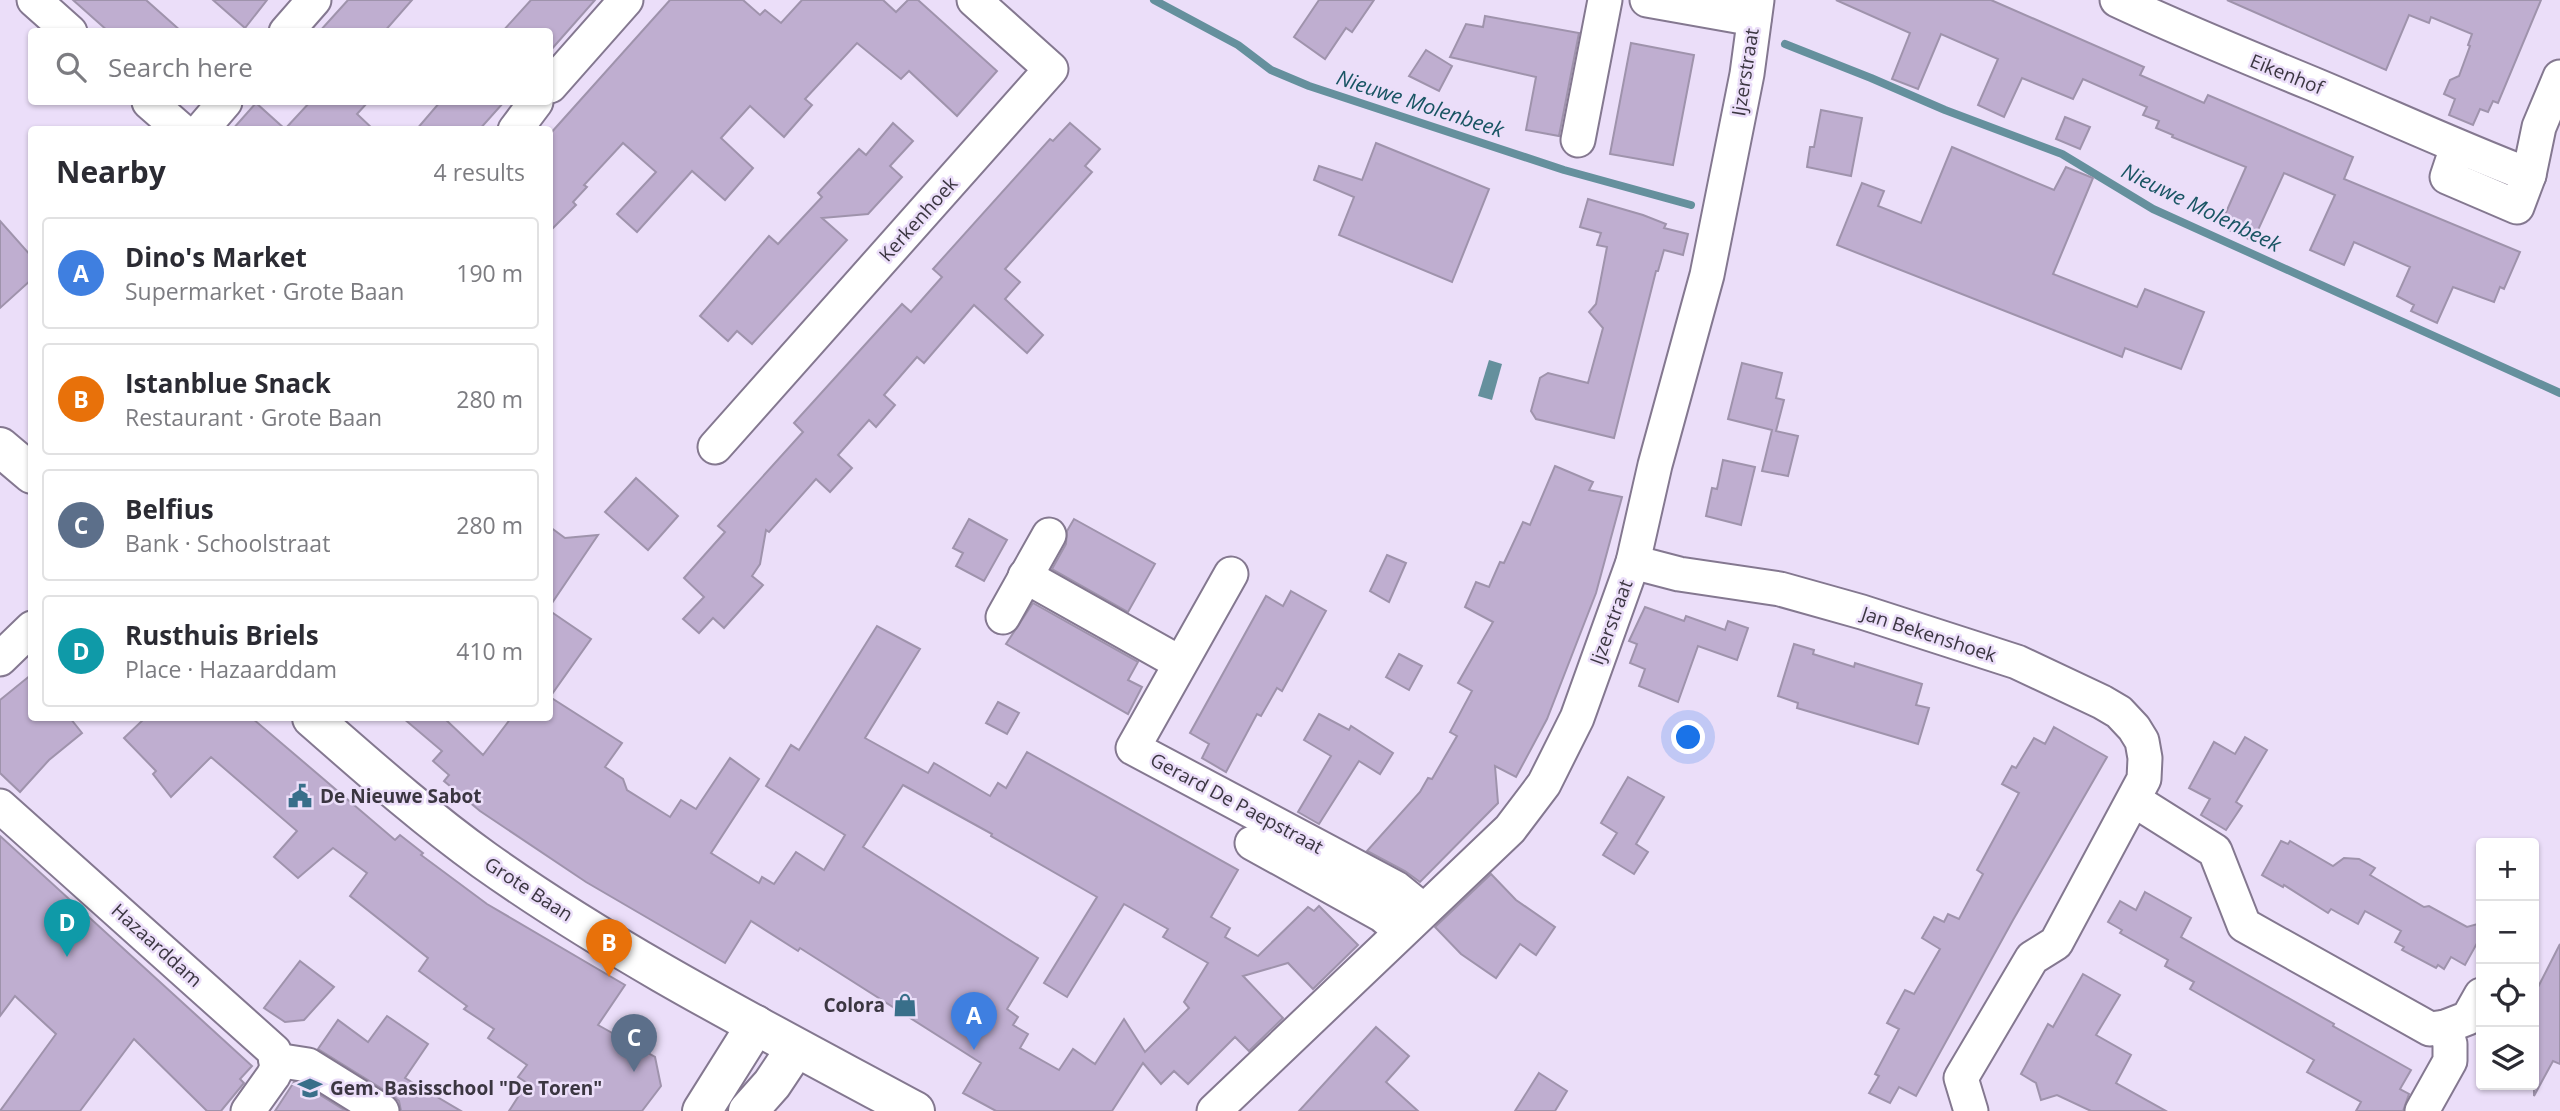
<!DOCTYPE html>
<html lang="en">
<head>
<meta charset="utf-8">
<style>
	body { margin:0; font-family:"Open Sans",sans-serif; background:#f7f7f7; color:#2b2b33 }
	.controls { position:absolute; right:21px; bottom:21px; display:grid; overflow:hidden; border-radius:7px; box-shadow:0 2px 5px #0004 }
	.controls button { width:63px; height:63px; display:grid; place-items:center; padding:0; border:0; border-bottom:2px solid #e1e1e2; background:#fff; color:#2b2b33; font:35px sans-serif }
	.you { position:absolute; left:1689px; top:738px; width:24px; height:24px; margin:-18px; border:5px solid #fff; border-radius:50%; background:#1a73e8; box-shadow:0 0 0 10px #1a73e833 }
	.badge { display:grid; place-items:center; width:46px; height:46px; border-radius:50%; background:#396f8a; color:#fff; font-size:23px; font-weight:700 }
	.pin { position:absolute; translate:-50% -58px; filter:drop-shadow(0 2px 4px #0008) }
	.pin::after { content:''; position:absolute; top:37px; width:24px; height:21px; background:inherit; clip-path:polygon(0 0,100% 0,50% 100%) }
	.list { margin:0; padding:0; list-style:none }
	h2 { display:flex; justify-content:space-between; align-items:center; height:91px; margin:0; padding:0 28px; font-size:30px }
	h2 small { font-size:23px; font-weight:400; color:#7c7c81 }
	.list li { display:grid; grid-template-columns:46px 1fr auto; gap:21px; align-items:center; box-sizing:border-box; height:112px; margin:0 14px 14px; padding:0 14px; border:2px solid #e1e1e2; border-radius:7px }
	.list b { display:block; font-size:26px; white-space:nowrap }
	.list p { margin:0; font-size:23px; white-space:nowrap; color:#7c7c81 }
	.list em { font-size:23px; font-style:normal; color:#7c7c81 }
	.icon { flex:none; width:38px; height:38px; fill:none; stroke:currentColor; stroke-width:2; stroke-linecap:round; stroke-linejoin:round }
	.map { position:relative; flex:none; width:2560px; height:1111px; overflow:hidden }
	.search { position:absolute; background:#fff; box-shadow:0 2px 5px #0004; left:28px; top:28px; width:525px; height:77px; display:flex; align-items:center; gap:18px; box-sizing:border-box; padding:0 24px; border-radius:7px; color:#7c7c81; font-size:26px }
	.panel { position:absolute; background:#fff; box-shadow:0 2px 5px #0004; left:28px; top:126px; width:525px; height:595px; border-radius:7px }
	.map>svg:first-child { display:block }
</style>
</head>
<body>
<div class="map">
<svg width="2560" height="1111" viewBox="0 0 2560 1111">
	<rect width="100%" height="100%" fill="#ebdef9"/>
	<!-- water -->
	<polygon fill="#65909d" points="1489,360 1502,364 1492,400 1478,396"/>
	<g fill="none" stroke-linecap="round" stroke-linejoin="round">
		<!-- stream -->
		<g stroke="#65909d" stroke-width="8">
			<polyline points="1154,0 1238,45 1271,70 1309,86 1564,170 1691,205"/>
			<polyline points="1785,44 1871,78 1945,110 2062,154 2153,209 2560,393"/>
		</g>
	</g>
	<!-- building -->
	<g fill="#bfaed0" stroke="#9f93ac" stroke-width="2" fill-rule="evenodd">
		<polygon points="73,0 146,0 182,32 109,32"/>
		<polygon points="213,0 267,0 245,28"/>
		<polygon points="348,0 412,0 384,32 319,32"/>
		<polygon points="531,0 595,0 550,51 550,32 502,32"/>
		<polygon points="670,0 743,0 760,15 765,10 781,23 802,0 883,0 896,12 908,0 918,0 997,71 957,116 909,71 901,79 857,43 805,99 812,105 784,137 750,106 721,138 753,168 725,200 692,171 637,232 617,214 656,172 623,143 584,185 587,187 573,202 576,205 550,231 550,134"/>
		<polygon points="1319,0 1374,0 1352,32 1346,28 1325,59 1294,37"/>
		<polygon points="1836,0 1991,0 2144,67 2140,75 2204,103 2208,95 2353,157 2344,179 2520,252 2504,289 2500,287 2494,302 2453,287 2437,323 2411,311 2414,305 2397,296 2410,267 2354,242 2344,265 2310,250 2335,195 2284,173 2253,241 2220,226 2246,167 2172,137 2173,135 2156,128 2159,121 2143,115 2147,107 2083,79 2073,99 2022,78 2004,117 1978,105 1998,59 1941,34 1918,89 1892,79 1910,33"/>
		<polygon points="2227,0 2541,0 2498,103 2493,101 2488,112 2480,109 2473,125 2449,115 2455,99 2444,94 2450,80 2459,76 2470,46 2468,45 2472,34 2431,17 2429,23 2409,15 2386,70"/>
		<polygon points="1485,16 1579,33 1559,136 1526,130 1536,77 1450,57 1466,24 1483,27"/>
		<polygon points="1631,43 1694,55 1673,165 1610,154"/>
		<polygon points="1426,50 1452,66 1439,91 1409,76"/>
		<polygon points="310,102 368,102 357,114 374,130 232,130 256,103 285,129"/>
		<polygon points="440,102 504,102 479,130 416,130"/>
		<polygon points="1821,110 1862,118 1851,176 1807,167 1810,147 1814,147"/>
		<polygon points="2065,117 2090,127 2080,149 2056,139"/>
		<polygon points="893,123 913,141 890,166 902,177 868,214 822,218 847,240 752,344 737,331 728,341 700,316 769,236 778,244 822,197 818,193 859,149 866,155"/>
		<polygon points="1070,123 1100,149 1085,166 1092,172 1005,269 1020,282 1005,299 1043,335 1027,353 974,305 924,363 917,357 884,395 895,405 876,427 869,420 838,455 852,468 830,492 816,479 769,532 766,530 760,564 752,576 763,585 724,628 713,618 699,633 683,619 704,597 684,578 725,532 718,526 803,432 794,423 902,304 911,312 942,277 933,269 1050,139 1053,141"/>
		<polygon points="1376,143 1489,189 1452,282 1339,235 1354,197 1314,180 1319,166 1362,180"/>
		<polygon points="1952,147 2054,190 2066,167 2093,178 2053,274 2137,307 2145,289 2204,312 2181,369 2125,348 2122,357 1837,245 1862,183 1884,191 1878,206 1921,223"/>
		<polygon points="1588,199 1643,215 1666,224 1664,228 1688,234 1683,255 1664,250 1658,271 1656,271 1614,438 1536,419 1531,411 1540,378 1548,373 1588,383 1603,328 1589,312 1596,304 1607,247 1597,245 1601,233 1580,227"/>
		<polygon points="0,221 32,257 32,279 0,308"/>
		<polygon points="1742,363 1782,373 1776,398 1784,400 1776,431 1798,436 1788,476 1762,471 1772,430 1728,419"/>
		<polygon points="1723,460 1755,467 1741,525 1706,516 1712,488 1717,489"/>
		<polygon points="1555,466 1593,482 1589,490 1622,497 1596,593 1547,719 1516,777 1495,766 1498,803 1420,882 1405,871 1367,851 1420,792 1428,778 1432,779 1457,736 1450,732 1472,691 1458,683 1493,622 1465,607 1476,582 1489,587 1500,562 1504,563 1523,522 1530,525"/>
		<polygon points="636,478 678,516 648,550 605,512"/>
		<polygon points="969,519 1007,540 984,581 956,566 963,553 953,548"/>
		<polygon points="1074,519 1155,564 1128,612 1052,569 1066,544 1067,531"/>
		<polygon points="550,527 565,538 598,535 550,606"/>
		<polygon points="1387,555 1406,563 1389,602 1370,591"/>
		<polygon points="1291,591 1326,611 1282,691 1277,688 1261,716 1257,714 1226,772 1202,758 1209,744 1190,733 1266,596 1283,606"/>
		<polygon points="1033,603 1138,662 1128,680 1142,687 1128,714 1006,644"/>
		<polygon points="1645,607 1684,621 1686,616 1725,630 1728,621 1748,628 1737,660 1698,646 1678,702 1639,686 1645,669 1630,663 1637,644 1629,641"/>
		<path d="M550,611L591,639L550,697L622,743L605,767L623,779L627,790L670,817L681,800L696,809L730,758L759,779L711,853L759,883L762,877L774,884L796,852L824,870L845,835L766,786L791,745L799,750L877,626L920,649L865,738L928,773L934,763L990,796L998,783L1006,788L1027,752L1238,870L1211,917L1230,928L1225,937L1258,956L1308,907L1314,911L1319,906L1358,945L1313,989L1288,963L1243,976L1283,1018L1249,1051L1235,1037L1188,1084L1174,1071L1161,1084L1143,1063L1112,1111H996L963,1093L981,1063L800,948L798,951L751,921L725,963L586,882L480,811L444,781L449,775L433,761L442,751L403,718H444L483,755L511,718H550ZM903,785L992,834L991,836L1097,897L1044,983L1067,997L1124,904L1168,929L1163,937L1208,963L1184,1002L1189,1008L1145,1052L1124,1019L1095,1064L1073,1049L1059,1070L1020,1048L1028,1034L1013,1025L1018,1017L1007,1009L1038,958L863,847Z"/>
		<polygon points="1794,644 1814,650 1813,654 1854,667 1855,663 1922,684 1916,705 1929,708 1918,744 1797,708 1798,703 1778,696"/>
		<polygon points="1399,654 1422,666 1409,690 1386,677"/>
		<polygon points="32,674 32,718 70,718 82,733 49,760 20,792 0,773 0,700"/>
		<polygon points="998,702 1019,713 1007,734 986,723"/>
		<polygon points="1319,714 1349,730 1351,726 1393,753 1380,774 1359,761 1319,824 1298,812 1331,756 1304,740"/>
		<polygon points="145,718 252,718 395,840 400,835 423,853 421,855 487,904 625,985 598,1025 655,1057 661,1086 642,1111 509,1111 527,1083 518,1077 527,1065 488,1038 494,1029 464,1009 467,1006 419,971 428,958 350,896 367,873 333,848 298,878 274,857 297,831 211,757 171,797 153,774 156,771 124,738"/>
		<polygon points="2054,727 2107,757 2013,920 1916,1096 1899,1087 1890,1103 1869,1093 1879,1076 1875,1074 1899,1029 1887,1023 1905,990 1914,994 1940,949 1922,938 1934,917 1944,922 1948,914 1959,919 1983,874 1977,870 2019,793 2002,784 2012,766 2016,768 2034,738 2045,744"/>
		<polygon points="2245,737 2267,750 2236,802 2242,806 2226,830 2201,815 2210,799 2189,788 2214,742 2235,754"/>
		<polygon points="1628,777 1664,797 1636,844 1648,852 1634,874 1603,855 1617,833 1601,823"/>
		<polygon points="0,836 252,1066 240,1079 244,1083 221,1111 207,1111 134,1039 80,1111 0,1111 56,1034 15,996 0,1016"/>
		<polygon points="2281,841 2288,844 2290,841 2333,866 2344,858 2359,859 2375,868 2370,875 2424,907 2429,906 2467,927 2481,923 2481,936 2465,965 2451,957 2444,969 2438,965 2436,968 2402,950 2404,947 2395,942 2401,931 2365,911 2358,924 2331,909 2328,913 2284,885 2283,887 2262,875"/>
		<polygon points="1491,874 1516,900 1555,927 1536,955 1520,944 1496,978 1461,954 1435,927"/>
		<polygon points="2145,892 2191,918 2181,937 2334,1024 2333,1026 2411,1070 2400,1089 2409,1094 2403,1111 2356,1111 2361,1102 2307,1072 2314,1060 2190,989 2194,982 2165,966 2168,960 2120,933 2122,930 2108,922 2120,901 2136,910"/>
		<polygon points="2560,944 2560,1064 2553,1061 2534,1096 2534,995"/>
		<polygon points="300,961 334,987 304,1020 285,1022 264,1008"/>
		<polygon points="2083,974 2120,995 2096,1035 2131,1055 2116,1083 2166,1111 2091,1111 2057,1095 2041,1100 2036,1083 2021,1074 2048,1024 2053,1027"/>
		<polygon points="387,1016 428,1044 405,1078 461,1111 401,1111 399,1101 392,1095 318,1049 338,1020 368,1042"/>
		<polygon points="1376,1027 1409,1056 1386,1082 1418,1111 1299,1111"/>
		<polygon points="1539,1073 1567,1091 1555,1111 1515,1111"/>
		<polygon points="294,1082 301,1083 346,1111 275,1111"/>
	</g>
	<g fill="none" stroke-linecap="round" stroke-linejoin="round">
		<!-- minor casing -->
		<g stroke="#847890" stroke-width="37">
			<g id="minor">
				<polyline points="34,0 70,32"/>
				<polyline points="1647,0 1754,19"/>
				<path d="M2117,0C2181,30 2247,57 2313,84C2385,114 2456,147 2529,175L2539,127L2560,77"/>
				<polyline points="286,32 314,0"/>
				<polyline points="550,86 626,0"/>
				<polyline points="149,102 181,130"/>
				<polyline points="201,130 225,102"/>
				<polyline points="515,130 536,102"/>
				<polyline points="1578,140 1605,0"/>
				<polyline points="2457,147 2447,177 2517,207 2529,175"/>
				<polyline points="715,447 1051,69 974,0"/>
				<polyline points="1633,562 1679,574 1780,589 1862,612 2017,662 2102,702 2119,712 2134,728 2142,741 2145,758 2144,779 2056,943 2032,958 1961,1078 1971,1111"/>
				<polyline points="1231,574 1133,748 1396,888 1423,910"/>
				<polyline points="1025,576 1180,663"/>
				<polyline points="1003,617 1049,535"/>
				<polyline points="0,659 32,628"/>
				<polyline points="2134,800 2215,851 2244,925 2430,1029 2445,1027"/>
				<polyline points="0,806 274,1051 277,1068 273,1076 248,1111"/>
				<polyline points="1252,843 1382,915 1401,931"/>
				<polyline points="276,1060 308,1065 382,1111"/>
				<polyline points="1214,1111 1510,829 1544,784 1577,718 1633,562 1655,465 1707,275 1747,74 1757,0"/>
				<polyline points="2422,1111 2450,1061 2450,1044 2445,1027 2468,1018 2481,995"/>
			</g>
		</g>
		<!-- major casing -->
		<g stroke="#847890" stroke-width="42">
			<g id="major">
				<polyline points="0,447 32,474"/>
				<path d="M312,718C367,766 424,817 484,860C619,956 769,1032 915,1111"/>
				<polyline points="702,1111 756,1025"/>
				<polyline points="748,1111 772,1084 796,1048"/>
			</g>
		</g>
		<!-- minor -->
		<use href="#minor" stroke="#fff" stroke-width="33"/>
		<!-- major -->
		<use href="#major" stroke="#fff" stroke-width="38"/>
	</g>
	<!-- icons -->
	<defs>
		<g id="civic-bare" transform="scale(1.89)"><path d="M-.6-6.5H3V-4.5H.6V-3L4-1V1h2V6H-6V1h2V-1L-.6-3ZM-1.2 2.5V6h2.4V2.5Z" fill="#396f8a" stroke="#ebdef9" stroke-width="2.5" paint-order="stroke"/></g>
		<g id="shop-bare" transform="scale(1.89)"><path d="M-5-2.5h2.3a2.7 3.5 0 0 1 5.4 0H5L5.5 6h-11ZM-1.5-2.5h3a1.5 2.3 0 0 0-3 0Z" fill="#396f8a" stroke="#ebdef9" stroke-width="2.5" paint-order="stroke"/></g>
		<g id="school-bare" transform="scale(1.89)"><path d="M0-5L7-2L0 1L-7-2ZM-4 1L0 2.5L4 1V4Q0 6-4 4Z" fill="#396f8a" stroke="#ebdef9" stroke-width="2.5" paint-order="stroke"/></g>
	</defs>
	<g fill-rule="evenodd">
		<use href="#civic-bare" x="300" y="796"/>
		<use href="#shop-bare" x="905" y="1005"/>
		<use href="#school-bare" x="310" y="1088"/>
	</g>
	<g text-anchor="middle" stroke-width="5" stroke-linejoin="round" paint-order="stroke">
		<!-- street labels -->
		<g font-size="19" fill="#3b3641" stroke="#ebdef9">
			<text transform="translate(1745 72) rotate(-81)" y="7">Ijzerstraat</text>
			<text transform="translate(2287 74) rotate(22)" y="7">Eikenhof</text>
			<text transform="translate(918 219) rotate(-48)" y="7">Kerkenhoek</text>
			<text transform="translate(1611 622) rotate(-70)" y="7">Ijzerstraat</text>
			<text transform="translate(1929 634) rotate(18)" y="7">Jan Bekenshoek</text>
			<text transform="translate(1237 803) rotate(28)" y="7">Gerard De Paepstraat</text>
			<text transform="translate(529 889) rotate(33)" y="7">Grote Baan</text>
			<text transform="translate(157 945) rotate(42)" y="7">Hazaarddam</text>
		</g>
		<!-- poi labels -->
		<g font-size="19" font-weight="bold" fill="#3b3641" stroke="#ebdef9" text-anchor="start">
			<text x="320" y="803">De Nieuwe Sabot</text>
			<text x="885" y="1012" text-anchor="end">Colora</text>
			<text x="330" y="1095">Gem. Basisschool "De Toren"</text>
		</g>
		<!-- water labels -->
		<g font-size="21" font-style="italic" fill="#185463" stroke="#ebdef9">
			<text transform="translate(1420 104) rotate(18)" y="7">Nieuwe Molenbeek</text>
			<text transform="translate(2201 208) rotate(26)" y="7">Nieuwe Molenbeek</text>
		</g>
	</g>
</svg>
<div class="controls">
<button>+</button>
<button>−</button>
<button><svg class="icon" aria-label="locate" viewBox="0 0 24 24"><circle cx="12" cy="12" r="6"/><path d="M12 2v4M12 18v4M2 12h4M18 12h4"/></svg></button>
<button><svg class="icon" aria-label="layers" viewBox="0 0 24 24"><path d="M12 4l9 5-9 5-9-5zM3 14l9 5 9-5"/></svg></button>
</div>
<div class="you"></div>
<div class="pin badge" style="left:974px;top:1050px;background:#3f7fe0">A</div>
<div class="pin badge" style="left:609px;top:977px;background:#e8710a">B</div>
<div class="pin badge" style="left:634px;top:1072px;background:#5c6f8a">C</div>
<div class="pin badge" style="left:67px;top:957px;background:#0f9aa8">D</div>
<div class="search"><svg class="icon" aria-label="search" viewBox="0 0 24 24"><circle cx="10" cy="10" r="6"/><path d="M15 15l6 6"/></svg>Search here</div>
<section class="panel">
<h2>Nearby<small>4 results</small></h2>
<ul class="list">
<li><span class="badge" style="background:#3f7fe0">A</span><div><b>Dino's Market</b><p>Supermarket · Grote Baan</p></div><em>190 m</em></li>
<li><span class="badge" style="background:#e8710a">B</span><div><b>Istanblue Snack</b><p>Restaurant · Grote Baan</p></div><em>280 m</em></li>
<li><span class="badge" style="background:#5c6f8a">C</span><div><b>Belfius</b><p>Bank · Schoolstraat</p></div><em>280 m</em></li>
<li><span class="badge" style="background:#0f9aa8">D</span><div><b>Rusthuis Briels</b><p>Place · Hazaarddam</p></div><em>410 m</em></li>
</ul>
</section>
</div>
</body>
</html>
